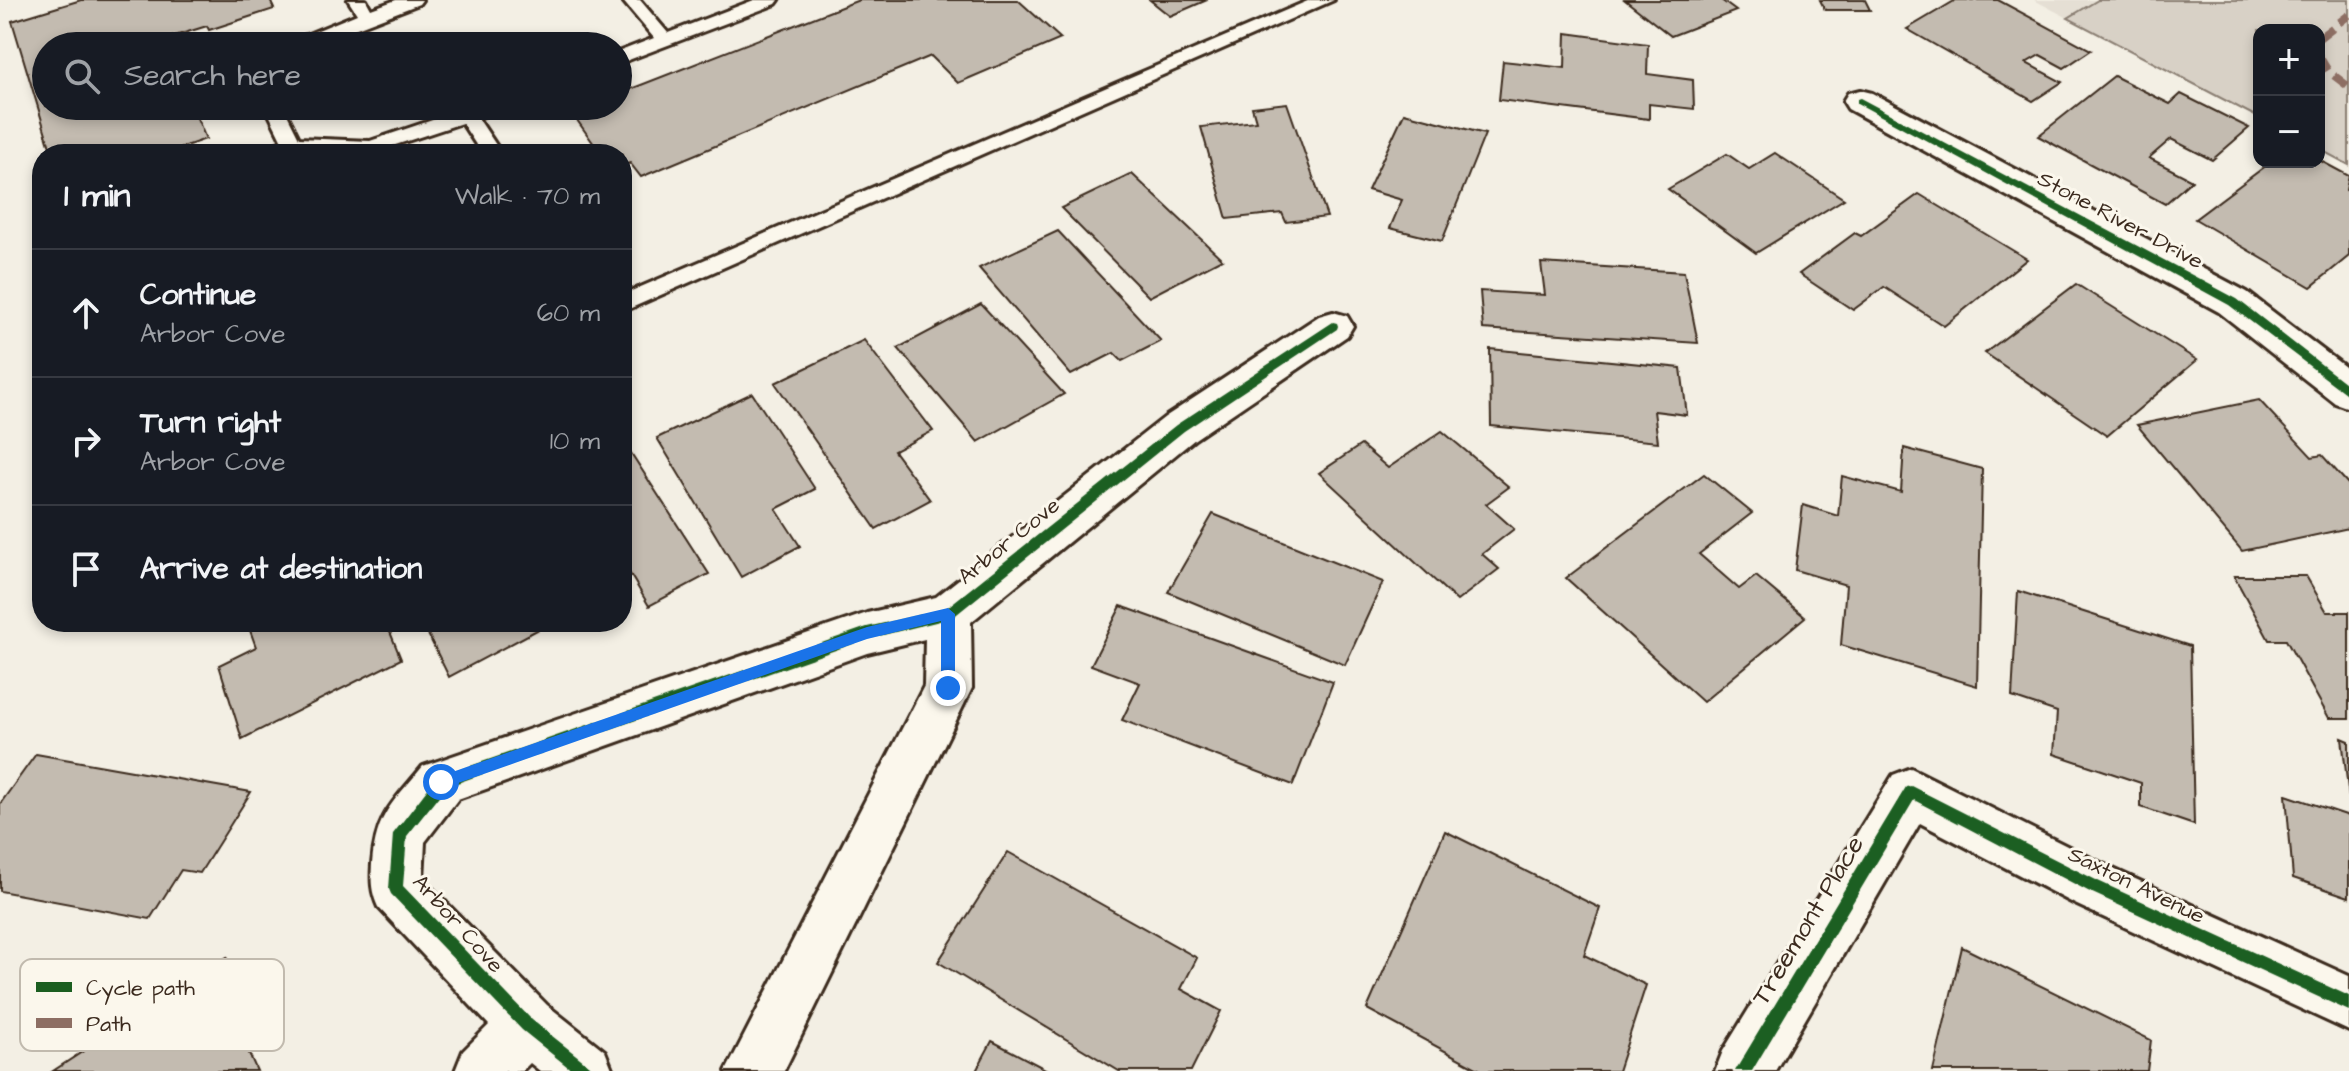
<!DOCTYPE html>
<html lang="en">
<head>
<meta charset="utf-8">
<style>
	body { margin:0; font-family:"Architects Daughter",sans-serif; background:#242831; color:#f1f3f6 }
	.controls { position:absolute; right:24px; top:24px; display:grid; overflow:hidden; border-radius:16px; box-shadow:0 4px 12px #0003 }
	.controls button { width:72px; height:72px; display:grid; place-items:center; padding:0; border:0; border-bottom:2px solid #363941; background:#171b24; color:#f1f3f6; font:40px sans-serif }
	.stop { position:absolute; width:24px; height:24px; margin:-18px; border:6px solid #1a73e8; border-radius:50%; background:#fff }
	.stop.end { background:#1a73e8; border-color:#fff; box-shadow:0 2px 8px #0008 }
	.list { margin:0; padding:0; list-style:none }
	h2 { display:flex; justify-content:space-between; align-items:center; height:104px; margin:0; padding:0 32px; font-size:34px }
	h2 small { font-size:26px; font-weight:400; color:#9ea1a6 }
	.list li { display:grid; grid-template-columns:52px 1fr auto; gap:24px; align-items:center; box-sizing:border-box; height:128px; padding:0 32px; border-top:2px solid #363941 }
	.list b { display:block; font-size:30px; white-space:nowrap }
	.list p { margin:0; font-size:26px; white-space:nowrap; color:#9ea1a6 }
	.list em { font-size:26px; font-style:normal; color:#9ea1a6 }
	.icon { flex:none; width:44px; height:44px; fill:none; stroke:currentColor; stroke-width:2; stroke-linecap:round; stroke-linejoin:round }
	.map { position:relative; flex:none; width:2349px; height:1071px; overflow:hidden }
	.search { position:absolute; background:#171b24; box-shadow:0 4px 12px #0003; left:32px; top:32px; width:600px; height:88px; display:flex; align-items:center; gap:20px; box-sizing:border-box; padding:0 28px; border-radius:44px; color:#9ea1a6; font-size:30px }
	.panel { position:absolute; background:#171b24; box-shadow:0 4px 12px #0003; left:32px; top:144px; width:600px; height:488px; border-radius:32px }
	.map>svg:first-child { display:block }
</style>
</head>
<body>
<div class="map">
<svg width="2349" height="1071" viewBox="0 0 2349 1071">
	<rect width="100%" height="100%" fill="#f3efe4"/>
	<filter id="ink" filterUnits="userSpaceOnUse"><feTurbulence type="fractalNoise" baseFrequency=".0125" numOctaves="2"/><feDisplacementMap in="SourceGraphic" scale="16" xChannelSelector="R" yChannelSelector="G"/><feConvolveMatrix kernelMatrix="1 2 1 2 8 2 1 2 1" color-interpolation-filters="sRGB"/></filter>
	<g filter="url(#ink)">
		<!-- built -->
		<polygon fill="#e5dfd4" points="2034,0 2098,0 2068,18"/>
		<!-- green -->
		<polygon fill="#d8d1c6" stroke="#8a7e72" stroke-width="2" points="2098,0 2349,0 2349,165 2319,149 2319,30 2259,30 2259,118 2068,18"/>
		<!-- building -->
		<g fill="#c3bbb0" stroke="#3b2a1e" stroke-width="2">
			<polygon points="81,0 270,0 274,9 209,30 207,26 165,39 168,46 46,46 46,106 192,106 206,139 163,154 52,154 12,21"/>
			<polygon points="859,0 1018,0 1061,39 958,83 931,56 641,177 630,163 622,166 622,154 601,154 572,113 589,106 618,106 618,94"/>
			<polygon points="1150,0 1207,0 1170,16"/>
			<polygon points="1625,0 1721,0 1736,11 1671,36"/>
			<polygon points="1820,0 1865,0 1870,10 1825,10"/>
			<polygon points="1956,0 1998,0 2091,50 2064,68 2040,55 2026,63 2062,82 2033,101 1907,29"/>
			<polygon points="1566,33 1648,44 1647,74 1693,80 1694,109 1649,104 1649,119 1499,100 1503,61 1565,68"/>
			<polygon points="2114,76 2170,104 2181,94 2249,128 2212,160 2171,139 2149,158 2192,180 2165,204 2038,136"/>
			<polygon points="1287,103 1327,217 1286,222 1282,213 1227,219 1201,127 1256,121 1252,107"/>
			<polygon points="1404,113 1485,134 1442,241 1390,228 1402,200 1368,190"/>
			<polygon points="1775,153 1844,199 1756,253 1668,189 1727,154 1749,169"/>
			<polygon points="2319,160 2349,176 2346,190 2349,192 2349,256 2311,287 2195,219 2271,162"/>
			<polygon points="1132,174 1222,259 1149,297 1061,208"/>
			<polygon points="1919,194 2027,259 1944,326 1884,287 1853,310 1799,274 1855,233 1861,236"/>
			<polygon points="1058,231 1161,341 1122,361 1114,353 1071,375 979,268"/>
			<polygon points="1541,263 1684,272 1698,343 1483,329 1480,291 1545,295"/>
			<polygon points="2076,284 2197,360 2107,436 1985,353"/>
			<polygon points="981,304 1064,394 978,442 898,348"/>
			<polygon points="864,340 933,431 894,451 930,500 876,529 775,383"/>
			<polygon points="1490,349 1681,368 1687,415 1654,411 1658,442 1491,426"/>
			<polygon points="752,393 815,489 776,509 800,546 741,577 657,438"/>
			<polygon points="2259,400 2312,457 2322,455 2349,485 2349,528 2242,551 2137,425"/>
			<polygon points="1442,431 1509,487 1486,504 1514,529 1482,554 1499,569 1457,601 1319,473 1361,445 1388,468"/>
			<polygon points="622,439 709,574 649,606 630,574 622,579"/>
			<polygon points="1904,448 1982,469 1977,686 1841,645 1846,585 1795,570 1803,505 1838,516 1842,476 1901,492"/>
			<polygon points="1704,474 1752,513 1699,554 1739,589 1756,576 1805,617 1703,702 1566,578"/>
			<polygon points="1213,514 1383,582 1345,665 1168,592"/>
			<polygon points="2234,576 2306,576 2327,612 2349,612 2349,718 2329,718 2286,640 2269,640"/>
			<polygon points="2018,591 2190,646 2194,825 2141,807 2141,783 2054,754 2057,712 2012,697"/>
			<polygon points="1121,606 1333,682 1293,785 1122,720 1140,683 1091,665"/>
			<polygon points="247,622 386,622 401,659 242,739 219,665 256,647"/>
			<polygon points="422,622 552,622 449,677"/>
			<polygon points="2342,738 2349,741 2349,798"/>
			<polygon points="36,754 251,792 200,873 181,870 150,919 0,891 0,804"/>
			<polygon points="2286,795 2349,816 2349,897 2293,878"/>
			<polygon points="1445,831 1600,908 1584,955 1646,985 1618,1071 1482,1071 1367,1009"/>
			<polygon points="1008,852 1197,958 1181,989 1221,1011 1191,1071 1119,1071 938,962"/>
			<polygon points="1962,947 2151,1040 2147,1071 1933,1071"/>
			<polygon points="227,957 257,1022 240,1033 257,1071 53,1071"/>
			<polygon points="992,1041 1049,1071 976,1071"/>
		</g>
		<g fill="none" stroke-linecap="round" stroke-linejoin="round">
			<!-- service casing -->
			<g stroke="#3b2a1e" stroke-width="6">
				<g id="service">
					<polygon points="348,0 366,0 371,9 396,0 422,0 419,4 310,46 286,46 289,42 357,14"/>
					<polygon points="622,0 640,0 668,33 754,0 779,0 776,4 618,64 618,52 654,38"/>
					<polygon points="1310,0 1334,0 622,312 622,295"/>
					<polygon points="265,106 283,106 299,138 370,141 474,106 502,106 500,110 478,118 502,154 482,154 462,123 371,153 295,150 286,154 258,154 261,150 282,141"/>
				</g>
			</g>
			<!-- minor casing -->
			<g stroke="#3b2a1e" stroke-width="6">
				<g id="minor">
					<polygon points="1860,90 1872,93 2247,292 2349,370 2349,408 2335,403 2219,312 1848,109 1843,101 1848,93"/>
					<path d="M1333,312L1347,316L1353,326L1347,336L1195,439L971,622L972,688L784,1071H726L924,686L925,639L867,653L458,799L425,842L423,879L547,1005L605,1051L613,1071H540L530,1063L522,1071H455L463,1051L489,1025L378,907C371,891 371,881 372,864C376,813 393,803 423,766L867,613L936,597L1165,417L1319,316Z"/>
					<polygon points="1911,768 2111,868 2349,976 2349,1031 2075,904 1920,823 1775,1071 1715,1071 1723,1051 1893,775"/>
				</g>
			</g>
			<!-- service -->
			<use href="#service" fill="#fbf7ec" fill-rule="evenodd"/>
			<!-- minor -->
			<use href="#minor" fill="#fbf7ec" fill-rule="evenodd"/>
			<!-- quiet -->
			<g stroke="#8d6e63" stroke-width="8" stroke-dasharray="17 8" stroke-linecap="butt">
				<polyline points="2319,38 2349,15"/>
				<polyline points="2319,56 2328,71 2349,87"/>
			</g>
			<!-- cycleway casing -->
			<g stroke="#fbf7ec" stroke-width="5">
				<g id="cycleway">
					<polygon points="1860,98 2237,299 2349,386 2349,396 2229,305 1857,103 1857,99"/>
					<polygon points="1333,322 1337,323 1338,326 1337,329 1184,431 952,618 867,639 446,787 407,836 403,886 532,1020 590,1066 593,1071 573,1071 522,1030 391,894 389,889 393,834 436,778 867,627 945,609 1176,425"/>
					<polygon points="1911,786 2098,881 2349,996 2349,1011 2088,891 1914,800 1752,1071 1735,1071 1906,787"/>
				</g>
			</g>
			<!-- cycleway -->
			<use href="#cycleway" fill="#1b5e20" fill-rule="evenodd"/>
		</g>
	</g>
	<!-- route -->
	<polygon fill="#1a73e8" points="948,608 955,614 955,688 948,694 941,688 941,621 867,639 441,789 434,782 441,776 867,627"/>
	<g text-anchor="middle" stroke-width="6" stroke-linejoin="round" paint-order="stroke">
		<!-- street labels -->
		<g font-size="22" fill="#3b2a1e" stroke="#fbf7ec">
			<text transform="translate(2121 219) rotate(28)" y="8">Stone River Drive</text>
			<text transform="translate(1008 540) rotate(-39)" y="8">Arbor Cove</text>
			<text transform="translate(2137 884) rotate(26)" y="8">Saxton Avenue</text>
			<text transform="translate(459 923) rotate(48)" y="8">Arbor Cove</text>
		</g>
		<!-- near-street labels -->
		<g font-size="26" fill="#3b2a1e" stroke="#fbf7ec">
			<text transform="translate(1807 920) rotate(-59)" y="9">Treemont Place</text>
		</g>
	</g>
	<!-- legend -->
	<rect x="20" y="959" width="264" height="92" rx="12" fill="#fbf7ec" stroke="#c1baae" stroke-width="2"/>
	<rect x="36" y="982" width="36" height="10" fill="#1b5e20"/>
	<rect x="36" y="1018" width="36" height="10" fill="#8d6e63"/>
	<g font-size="22" fill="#3b2a1e">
		<text x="86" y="995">Cycle path</text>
		<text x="86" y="1031">Path</text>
	</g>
</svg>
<div class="controls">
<button>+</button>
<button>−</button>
</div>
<div class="stop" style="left:441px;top:782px"></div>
<div class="stop end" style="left:948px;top:688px"></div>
<div class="search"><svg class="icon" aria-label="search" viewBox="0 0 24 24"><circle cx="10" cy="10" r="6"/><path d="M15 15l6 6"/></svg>Search here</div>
<section class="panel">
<h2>1 min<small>Walk · 70 m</small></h2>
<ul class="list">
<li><svg class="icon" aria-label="ahead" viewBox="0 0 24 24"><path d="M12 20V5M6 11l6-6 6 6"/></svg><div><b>Continue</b><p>Arbor Cove</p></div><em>60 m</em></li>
<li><svg class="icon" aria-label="right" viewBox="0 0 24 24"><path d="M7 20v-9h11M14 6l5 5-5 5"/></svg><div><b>Turn right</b><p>Arbor Cove</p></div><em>10 m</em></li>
<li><svg class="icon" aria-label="arrive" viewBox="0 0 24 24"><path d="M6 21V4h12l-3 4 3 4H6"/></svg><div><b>Arrive at destination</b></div></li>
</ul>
</section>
</div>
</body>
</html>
